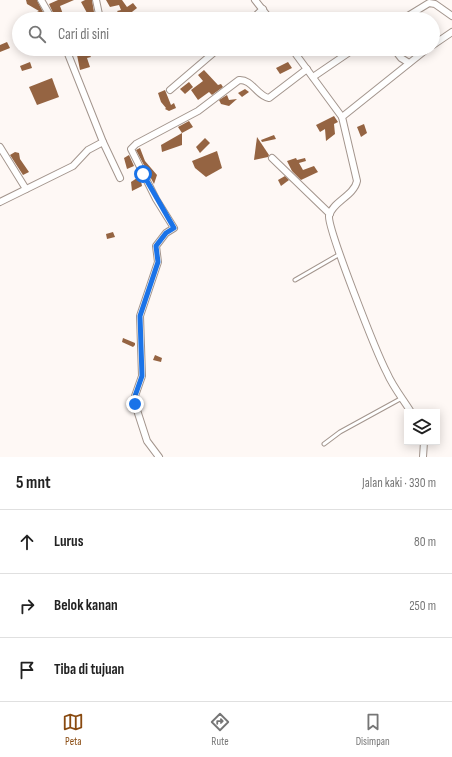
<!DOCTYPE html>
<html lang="id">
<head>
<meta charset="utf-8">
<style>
	body { margin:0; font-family:"Sofia Sans Condensed",sans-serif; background:#f2f2f2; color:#222 }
	.controls { position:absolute; right:12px; bottom:12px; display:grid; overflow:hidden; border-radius:0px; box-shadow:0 2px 10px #0003 }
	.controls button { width:36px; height:36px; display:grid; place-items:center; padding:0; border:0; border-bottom:1px solid #e0e0e0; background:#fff; color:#222; font:20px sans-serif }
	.stop { position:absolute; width:12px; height:12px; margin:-9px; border:3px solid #1a73e8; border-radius:50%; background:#fff }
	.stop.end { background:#1a73e8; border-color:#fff; box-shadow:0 1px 4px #0008 }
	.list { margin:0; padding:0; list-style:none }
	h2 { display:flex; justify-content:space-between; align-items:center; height:52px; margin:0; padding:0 16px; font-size:17px }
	h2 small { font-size:13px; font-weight:400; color:#767676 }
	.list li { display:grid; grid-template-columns:26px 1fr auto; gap:12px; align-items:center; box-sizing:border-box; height:64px; padding:0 16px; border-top:1px solid #e0e0e0 }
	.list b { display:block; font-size:15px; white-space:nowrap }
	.list em { font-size:13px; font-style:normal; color:#767676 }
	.icon { flex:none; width:22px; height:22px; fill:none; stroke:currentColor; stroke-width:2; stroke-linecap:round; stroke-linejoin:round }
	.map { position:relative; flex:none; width:452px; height:457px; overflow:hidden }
	.search { position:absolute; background:#fff; box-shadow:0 2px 10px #0003; left:12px; right:12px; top:12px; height:44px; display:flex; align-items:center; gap:10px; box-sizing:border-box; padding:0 14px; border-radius:22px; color:#767676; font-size:15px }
	.sheet { height:244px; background:#fff }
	nav { display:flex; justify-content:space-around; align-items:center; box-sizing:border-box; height:56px; border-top:1px solid #e0e0e0; background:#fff; font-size:11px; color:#767676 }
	nav a { display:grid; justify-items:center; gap:2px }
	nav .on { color:#894a10 }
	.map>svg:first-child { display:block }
</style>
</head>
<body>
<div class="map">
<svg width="452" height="457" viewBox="0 0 452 457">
	<rect width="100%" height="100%" fill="#fef8f5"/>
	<!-- building -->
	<g fill="#956442">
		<polygon points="26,0 37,0 45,16 37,19 35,13 39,11 27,4"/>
		<polygon points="58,0 74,0 60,6 64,17 60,19 56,19 49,4"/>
		<polygon points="85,0 92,0 94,12 87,13 81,2"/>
		<polygon points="106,0 122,0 127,7 133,3 137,8 123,19 117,11 121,10 119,5 110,7"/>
		<polygon points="7,42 10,48 0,52 0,45"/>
		<polygon points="87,50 91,57 87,58 90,67 80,70 77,55"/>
		<polygon points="30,62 32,68 22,71 20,66"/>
		<polygon points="288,62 292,68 280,74 276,68"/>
		<polygon points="204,70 218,85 221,84 223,87 212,95 209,92 198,100 191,90 203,81 198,75"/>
		<polygon points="52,78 59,97 37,105 29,87"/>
		<polygon points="189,82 193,87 185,94 180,89"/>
		<polygon points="245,89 249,92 242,97 238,93"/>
		<polygon points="165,90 171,105 174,103 176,108 169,111 165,109 166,108 161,102 158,93"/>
		<polygon points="227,95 229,100 237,99 229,106 221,104 219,100"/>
		<polygon points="334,116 338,122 334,124 335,134 326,141 325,129 320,132 316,125"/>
		<polygon points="189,121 193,127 182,133 178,127"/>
		<polygon points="364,124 367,133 361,137 357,127"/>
		<polygon points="182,133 182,145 162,152 161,145"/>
		<polygon points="274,135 276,139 262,142 261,140"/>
		<polygon points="257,137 269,155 268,157 254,160"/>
		<polygon points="205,138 210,143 200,153 196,147"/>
		<polygon points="140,148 145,161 157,175 154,184 136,150"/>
		<polygon points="217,151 222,168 206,177 195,168 192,161"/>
		<polygon points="15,152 19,153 20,159 29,172 23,175 10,155"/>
		<polygon points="129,155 134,166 127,169 124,158"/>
		<polygon points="296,158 297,160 305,158 306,161 299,163 303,170 314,166 318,172 301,180 292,171 287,161"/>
		<polygon points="140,176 142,186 132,191 131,182"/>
		<polygon points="285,176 289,180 281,186 278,180"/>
		<polygon points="113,232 115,237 107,239 106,234"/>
		<polygon points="123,338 135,343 135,345 133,347 122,342"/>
		<polygon points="155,355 162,358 161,362 153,360"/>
	</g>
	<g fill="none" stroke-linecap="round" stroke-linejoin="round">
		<!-- lane casing -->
		<g stroke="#a3958d" stroke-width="5">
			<g id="lane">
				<polyline points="295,280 340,254"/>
				<polyline points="324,444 340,432 402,398"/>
			</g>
		</g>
		<!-- street casing -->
		<g stroke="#a3958d" stroke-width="8">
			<g id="street">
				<polyline points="41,0 52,19"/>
				<polyline points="96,0 100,19"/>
				<polyline points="255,0 270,19"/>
				<polyline points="252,19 263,9"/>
				<polyline points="403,19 429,3 435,4 452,16"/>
				<polyline points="433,45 452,32"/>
				<polyline points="292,49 342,117"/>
				<polyline points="394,49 401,58 409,63"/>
				<polyline points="313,77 354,49"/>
				<polyline points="170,90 218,49"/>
				<polyline points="103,142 120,178"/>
				<polyline points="0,147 26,189"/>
				<polyline points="272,158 330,214"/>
				<polyline points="0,202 73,166 88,150 103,142 66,49"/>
				<path d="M411,412C403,399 393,387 387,373C377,354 328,230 329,216C332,202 354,196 357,181L342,117L427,49"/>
				<path d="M159,457L147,441L135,404V396L142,376L140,316L158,262L156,246L166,233L174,228L156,199L131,149L136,144L198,111L239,80C252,79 257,96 269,98L307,69"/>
				<polyline points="423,457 424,442"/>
			</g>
		</g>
		<!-- lane -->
		<use href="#lane" stroke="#fff" stroke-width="3"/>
		<!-- street -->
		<use href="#street" stroke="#fff" stroke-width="6"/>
	</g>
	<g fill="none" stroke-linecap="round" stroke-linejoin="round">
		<!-- route -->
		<polyline stroke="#1a73e8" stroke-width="5" points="135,404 135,396 142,376 140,316 158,262 156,246 166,233 174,228 143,174"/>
	</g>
</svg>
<div class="controls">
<button><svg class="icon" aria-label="layers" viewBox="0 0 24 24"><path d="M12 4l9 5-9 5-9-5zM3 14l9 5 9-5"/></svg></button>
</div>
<div class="stop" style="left:143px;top:174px"></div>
<div class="stop end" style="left:135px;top:404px"></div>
<div class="search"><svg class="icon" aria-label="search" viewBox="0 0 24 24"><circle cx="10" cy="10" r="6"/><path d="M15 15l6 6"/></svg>Cari di sini</div>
</div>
<section class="sheet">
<h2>5 mnt<small>Jalan kaki · 330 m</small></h2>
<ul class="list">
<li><svg class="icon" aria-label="ahead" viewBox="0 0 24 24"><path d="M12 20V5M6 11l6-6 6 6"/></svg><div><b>Lurus</b></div><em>80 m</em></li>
<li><svg class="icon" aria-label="right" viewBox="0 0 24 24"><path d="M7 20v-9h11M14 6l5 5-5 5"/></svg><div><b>Belok kanan</b></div><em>250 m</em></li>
<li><svg class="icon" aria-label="arrive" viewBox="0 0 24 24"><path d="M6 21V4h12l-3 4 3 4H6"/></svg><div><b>Tiba di tujuan</b></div></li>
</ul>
</section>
<nav>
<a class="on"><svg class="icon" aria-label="map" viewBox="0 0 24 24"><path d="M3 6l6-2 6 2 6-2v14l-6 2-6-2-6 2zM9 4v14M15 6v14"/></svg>Peta</a>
<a><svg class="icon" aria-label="directions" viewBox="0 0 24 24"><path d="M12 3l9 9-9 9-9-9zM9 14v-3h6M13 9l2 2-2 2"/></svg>Rute</a>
<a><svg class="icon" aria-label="saved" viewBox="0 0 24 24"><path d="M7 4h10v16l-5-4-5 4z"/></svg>Disimpan</a>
</nav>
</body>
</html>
